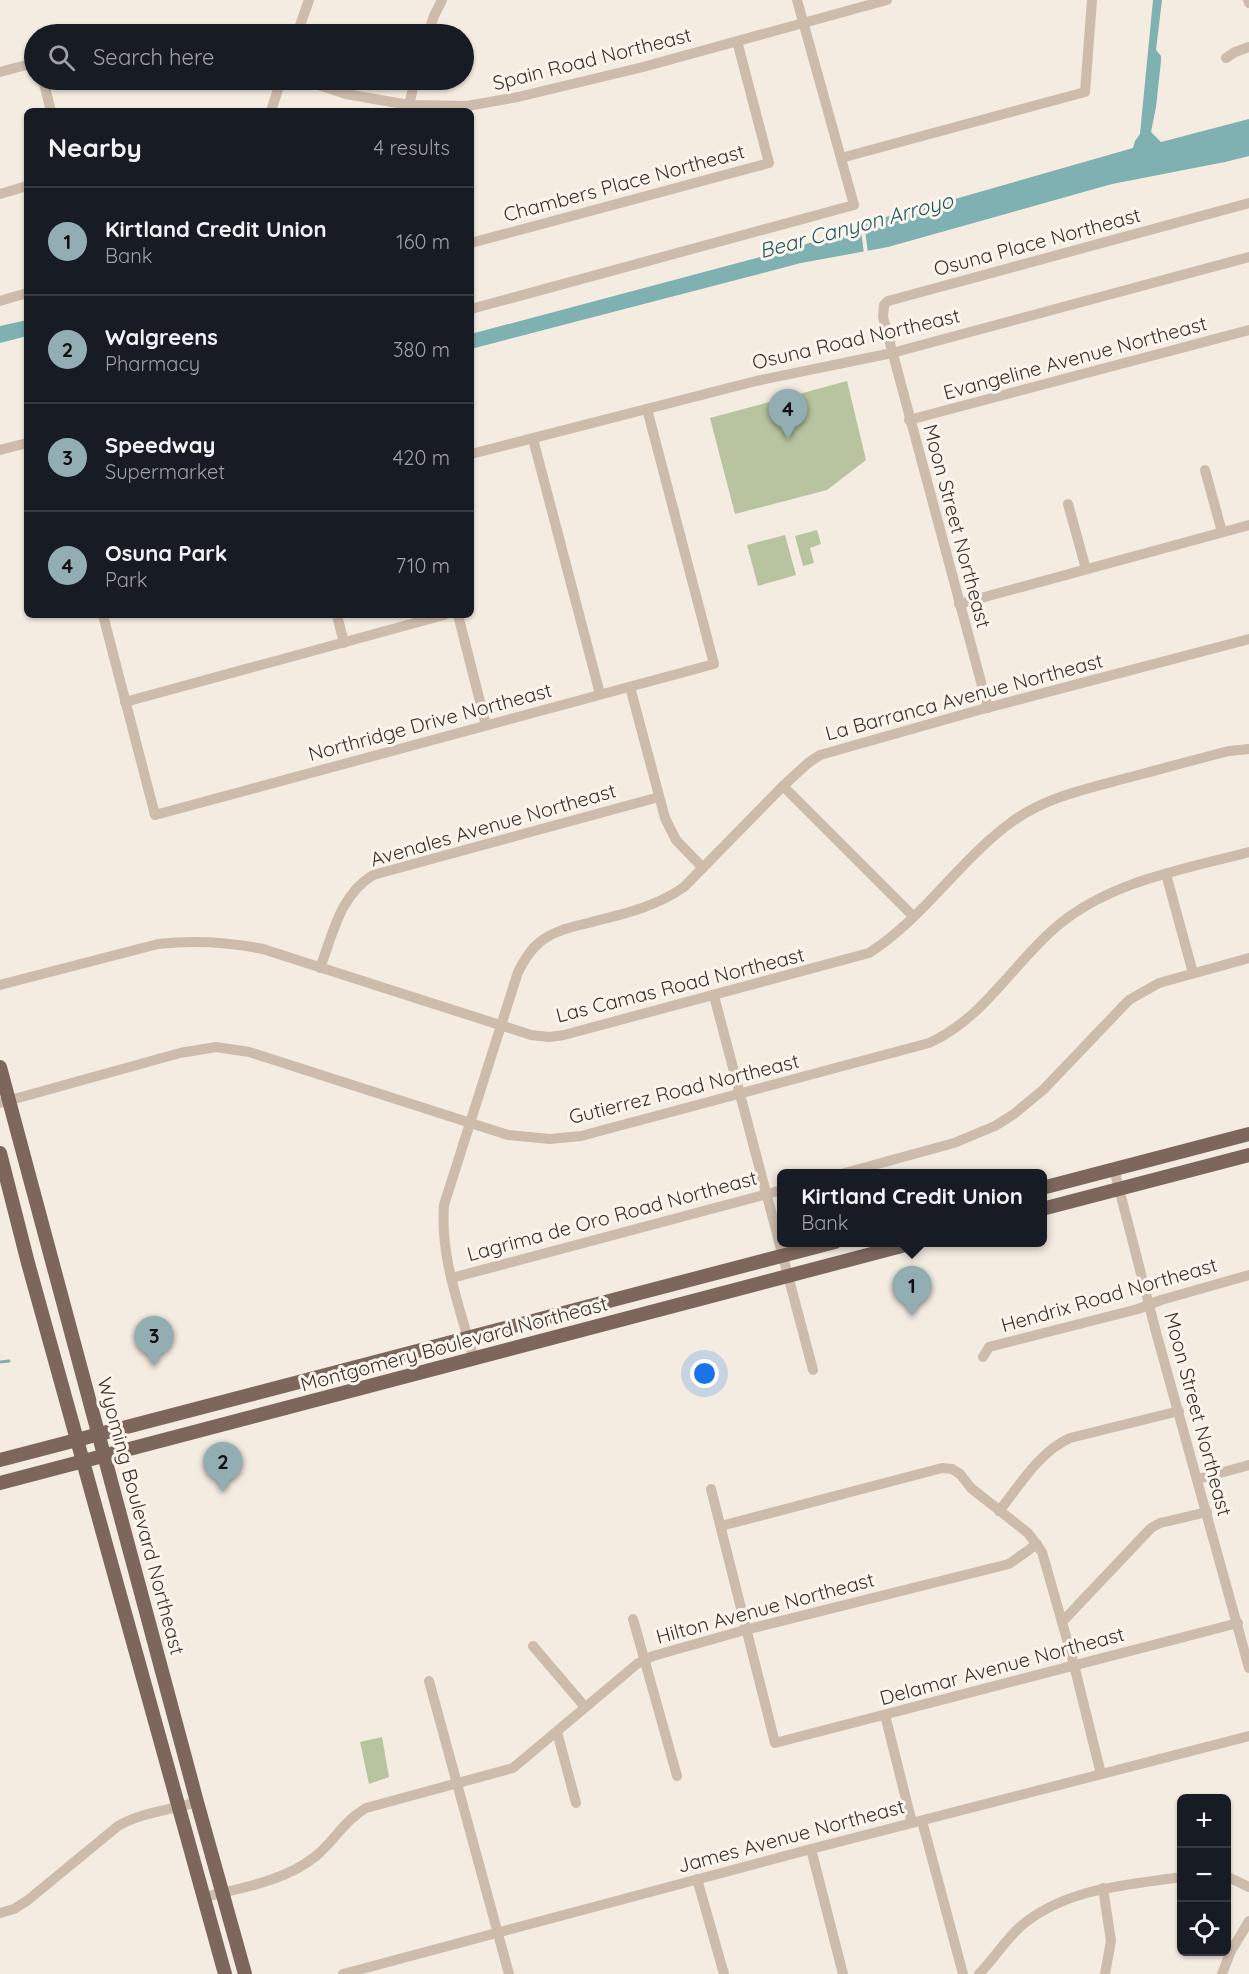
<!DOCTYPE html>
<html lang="en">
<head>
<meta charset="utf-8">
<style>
	body { margin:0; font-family:Quicksand,sans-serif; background:#20242c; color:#f1f3f6 }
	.controls { position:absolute; right:18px; bottom:18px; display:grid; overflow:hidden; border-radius:9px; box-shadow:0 2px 4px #0004 }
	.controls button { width:54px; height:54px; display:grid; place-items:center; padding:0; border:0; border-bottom:2px solid #363941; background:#171b24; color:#f1f3f6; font:30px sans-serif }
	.you { position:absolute; left:705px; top:1374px; width:21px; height:21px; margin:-15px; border:4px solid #fff; border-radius:50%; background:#1a73e8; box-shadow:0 0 0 9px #1a73e833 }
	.badge { display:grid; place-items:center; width:39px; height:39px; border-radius:50%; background:#92aeb2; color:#111; font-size:20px; font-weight:700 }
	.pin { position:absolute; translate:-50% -50px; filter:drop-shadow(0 2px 3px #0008) }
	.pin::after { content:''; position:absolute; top:32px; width:21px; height:18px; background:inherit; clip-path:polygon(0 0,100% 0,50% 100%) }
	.popup { position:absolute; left:777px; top:1169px; width:270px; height:78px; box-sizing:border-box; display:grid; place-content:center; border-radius:9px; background:#171b24; filter:drop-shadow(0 2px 4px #0005); font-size:20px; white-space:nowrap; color:#9ea1a6 }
	.popup b { font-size:22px; color:#f1f3f6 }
	.popup::after { content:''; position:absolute; left:50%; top:100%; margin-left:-12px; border:12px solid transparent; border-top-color:#171b24 }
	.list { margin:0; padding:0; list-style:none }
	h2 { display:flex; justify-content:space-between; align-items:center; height:78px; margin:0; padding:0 24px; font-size:26px }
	h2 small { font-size:20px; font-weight:400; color:#9ea1a6 }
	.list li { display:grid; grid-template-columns:39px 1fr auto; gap:18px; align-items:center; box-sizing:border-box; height:108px; padding:0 24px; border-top:2px solid #363941 }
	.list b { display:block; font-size:22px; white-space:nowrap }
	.list p { margin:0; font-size:20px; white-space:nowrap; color:#9ea1a6 }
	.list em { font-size:20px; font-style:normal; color:#9ea1a6 }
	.icon { flex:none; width:33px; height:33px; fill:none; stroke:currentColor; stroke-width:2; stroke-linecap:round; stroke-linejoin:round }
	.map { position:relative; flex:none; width:1249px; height:1974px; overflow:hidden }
	.search { position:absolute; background:#171b24; box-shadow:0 2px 4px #0004; left:24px; top:24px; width:450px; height:66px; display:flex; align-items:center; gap:15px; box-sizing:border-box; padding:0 21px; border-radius:33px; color:#9ea1a6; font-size:22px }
	.panel { position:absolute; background:#171b24; box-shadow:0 2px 4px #0004; left:24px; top:108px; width:450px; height:510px; border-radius:9px }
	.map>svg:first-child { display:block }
</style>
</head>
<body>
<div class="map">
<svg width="1249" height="1974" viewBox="0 0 1249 1974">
	<rect width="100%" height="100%" fill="#f4ebe1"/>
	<!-- green -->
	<g fill="#b8c4a0">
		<polygon points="847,381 866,460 827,490 735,514 710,418"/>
		<polygon points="817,530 821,544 810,548 814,563 803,566 795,536"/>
		<polygon points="785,535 796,575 758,586 747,545"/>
		<polygon points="382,1737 389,1777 369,1784 360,1742"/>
	</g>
	<!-- water -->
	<g fill="#7fb0b2">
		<polygon points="1153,0 1162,0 1156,50 1161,56 1161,61 1156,107 1151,132 1161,142 1249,119 1249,156 1225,162 1112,184 888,247 801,263 471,349 471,334 798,247 881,218 913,211 1133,148 1135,141 1140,134"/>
		<polygon points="27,320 27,336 0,343 0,326"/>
	</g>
	<!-- pier -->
	<polygon fill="#f4ebe1" points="864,220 868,254 864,254 860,222"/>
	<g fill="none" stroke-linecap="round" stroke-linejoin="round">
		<!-- stream -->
		<polyline stroke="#7fb0b2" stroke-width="3" points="0,1362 9,1361"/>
		<!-- minor -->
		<g stroke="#cdbbac" stroke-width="10">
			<polyline points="1248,0 1249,3"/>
			<polyline points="297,34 309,0"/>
			<polyline points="428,34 434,16 442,0"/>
			<polyline points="1226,58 1235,52 1249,47"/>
			<polyline points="0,72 34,63"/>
			<polyline points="43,80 51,111"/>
			<polyline points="303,80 346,94 409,105 467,106 518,97 643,67 887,0"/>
			<polyline points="409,105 415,80"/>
			<polyline points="271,111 281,80"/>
			<polyline points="841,158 1085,92 1092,0"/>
			<polyline points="0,194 27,186"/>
			<polyline points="471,243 769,163 737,41"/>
			<polyline points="0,301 27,293"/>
			<polyline points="471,309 854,205 797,0"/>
			<polyline points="909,420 1249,330"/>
			<polyline points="533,439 600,694"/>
			<polyline points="0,450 27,443"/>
			<polyline points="471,454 756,381 892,353 1249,257"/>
			<polyline points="1205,470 1222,532"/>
			<polyline points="1068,504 1086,569"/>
			<polyline points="959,604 1249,525"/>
			<polyline points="103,615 155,815 714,664 647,409"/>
			<polyline points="337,615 344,643"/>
			<polyline points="458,615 486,725"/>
			<polyline points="630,687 665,818 676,840 703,868"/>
			<polyline points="125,702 444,615"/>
			<polyline points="988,708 883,317 884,305 888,301 1249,203"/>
			<polyline points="783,786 913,916"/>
			<polyline points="1166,874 1193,973"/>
			<path d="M320,968C333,934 340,895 373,875L659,797"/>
			<path d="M0,985L158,944C193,940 228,942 263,949L531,1035L549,1037L564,1035L869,953C923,919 961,858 1013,821C1045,798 1085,789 1123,779C1158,770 1193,760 1229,751L1249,749"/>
			<polyline points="714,996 813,1370"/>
			<path d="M0,1103L180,1053L216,1047L249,1052L508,1135L550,1139L581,1136L929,1043C983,1019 1012,965 1056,927C1110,881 1182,870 1249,852"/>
			<polyline points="1114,1169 1156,1332 1249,1668"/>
			<polyline points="841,1174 954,1143 995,1126 1014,1114 1043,1090 1129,1000 1159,983 1249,958"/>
			<polyline points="452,1278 782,1190"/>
			<polyline points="983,1357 989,1347 1138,1309 1161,1300 1249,1275"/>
			<path d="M474,1359C460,1308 440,1258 444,1205L518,972C524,961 530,950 540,942C553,931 572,927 588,923C622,914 654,908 684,887L783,786L808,763L820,755L979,710L1249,639"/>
			<polyline points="1198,1479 1249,1465"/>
			<polyline points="711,1489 775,1743 1238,1623"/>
			<path d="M999,1511C1020,1485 1039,1452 1070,1438L1179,1411"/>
			<polyline points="721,1526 942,1468 952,1469 960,1474 971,1488 1028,1533 1042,1552 1072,1657 1101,1774"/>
			<polyline points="633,1619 677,1776"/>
			<polyline points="1062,1622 1151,1528 1160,1523 1207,1512"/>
			<polyline points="533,1646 585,1707"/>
			<polyline points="429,1681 509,1974"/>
			<polyline points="885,1715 912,1823"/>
			<polyline points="557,1732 576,1803"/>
			<polyline points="922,1821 963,1974"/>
			<polyline points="811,1849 843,1974"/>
			<polyline points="1226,1876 1249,1887"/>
			<polyline points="697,1879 724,1974"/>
			<polyline points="1103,1888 1111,1941 1105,1974"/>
			<path d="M204,1897C242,1888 285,1881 316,1856C334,1841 345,1820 366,1808L513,1768L637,1664L653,1656L745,1630L1009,1564L1037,1544"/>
			<path d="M0,1913L14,1909L28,1900L118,1826C142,1812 170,1810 197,1802"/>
			<polyline points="343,1974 811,1849 1249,1736"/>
			<path d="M979,1974C994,1959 1005,1940 1021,1926C1066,1888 1126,1885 1182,1877"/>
			<polyline points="1222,1974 1231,1951 1249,1921"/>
		</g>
		<!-- major -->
		<g stroke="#7d675c" stroke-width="14">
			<polyline points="0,1067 197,1802 245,1974"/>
			<polyline points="0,1153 28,1263 225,1974"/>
			<polyline points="1042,1188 1249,1134"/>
			<polyline points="1042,1209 1249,1155"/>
			<polyline points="0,1460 835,1242"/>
			<polyline points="0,1483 917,1242"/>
		</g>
	</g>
	<g text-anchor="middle" stroke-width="6" stroke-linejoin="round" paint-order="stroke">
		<!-- street labels -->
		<g font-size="20" fill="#3b302b" stroke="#fbf5ee">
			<text transform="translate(592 59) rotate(-14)" y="7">Spain Road Northeast</text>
			<text transform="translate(624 183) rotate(-15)" y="7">Chambers Place Northeast</text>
			<text transform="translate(1037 242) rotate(-15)" y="7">Osuna Place Northeast</text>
			<text transform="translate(856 339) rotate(-13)" y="7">Osuna Road Northeast</text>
			<text transform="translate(1075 358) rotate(-15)" y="7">Evangeline Avenue Northeast</text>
			<text transform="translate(957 526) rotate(75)" y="7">Moon Street Northeast</text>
			<text transform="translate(964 697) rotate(-15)" y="7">La Barranca Avenue Northeast</text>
			<text transform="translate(430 722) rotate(-15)" y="7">Northridge Drive Northeast</text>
			<text transform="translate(493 825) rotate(-16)" y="7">Avenales Avenue Northeast</text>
			<text transform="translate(680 985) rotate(-14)" y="7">Las Camas Road Northeast</text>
			<text transform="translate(684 1089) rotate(-14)" y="7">Gutierrez Road Northeast</text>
			<text transform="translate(612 1216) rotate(-15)" y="7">Lagrima de Oro Road Northeast</text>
			<text transform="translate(1109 1295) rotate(-16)" y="7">Hendrix Road Northeast</text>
			<text transform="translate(454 1344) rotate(-15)" y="7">Montgomery Boulevard Northeast</text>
			<text transform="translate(1198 1414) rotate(75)" y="7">Moon Street Northeast</text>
			<text transform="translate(141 1516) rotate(75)" y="7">Wyoming Boulevard Northeast</text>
			<text transform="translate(765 1608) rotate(-15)" y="7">Hilton Avenue Northeast</text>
			<text transform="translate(1002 1666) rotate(-15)" y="7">Delamar Avenue Northeast</text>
			<text transform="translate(791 1836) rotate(-15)" y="7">James Avenue Northeast</text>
		</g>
		<!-- water labels -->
		<g font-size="21" font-style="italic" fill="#1f5a5e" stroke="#fbf5ee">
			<text transform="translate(856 226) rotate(-15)" y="7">Bear Canyon Arroyo</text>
		</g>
	</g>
</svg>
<div class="controls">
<button>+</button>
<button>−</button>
<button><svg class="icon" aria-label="locate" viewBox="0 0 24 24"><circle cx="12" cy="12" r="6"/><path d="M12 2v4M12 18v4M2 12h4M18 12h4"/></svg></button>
</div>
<div class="you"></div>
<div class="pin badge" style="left:912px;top:1316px">1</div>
<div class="popup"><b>Kirtland Credit Union</b>Bank</div>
<div class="pin badge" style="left:223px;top:1492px">2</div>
<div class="pin badge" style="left:154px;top:1366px">3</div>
<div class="pin badge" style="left:788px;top:439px">4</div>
<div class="search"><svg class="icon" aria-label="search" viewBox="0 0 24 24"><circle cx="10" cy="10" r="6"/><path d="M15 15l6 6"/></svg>Search here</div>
<section class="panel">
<h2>Nearby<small>4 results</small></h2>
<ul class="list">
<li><span class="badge">1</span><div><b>Kirtland Credit Union</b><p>Bank</p></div><em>160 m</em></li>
<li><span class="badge">2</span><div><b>Walgreens</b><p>Pharmacy</p></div><em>380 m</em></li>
<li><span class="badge">3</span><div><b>Speedway</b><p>Supermarket</p></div><em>420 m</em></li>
<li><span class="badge">4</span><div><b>Osuna Park</b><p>Park</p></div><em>710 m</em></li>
</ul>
</section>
</div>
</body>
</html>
